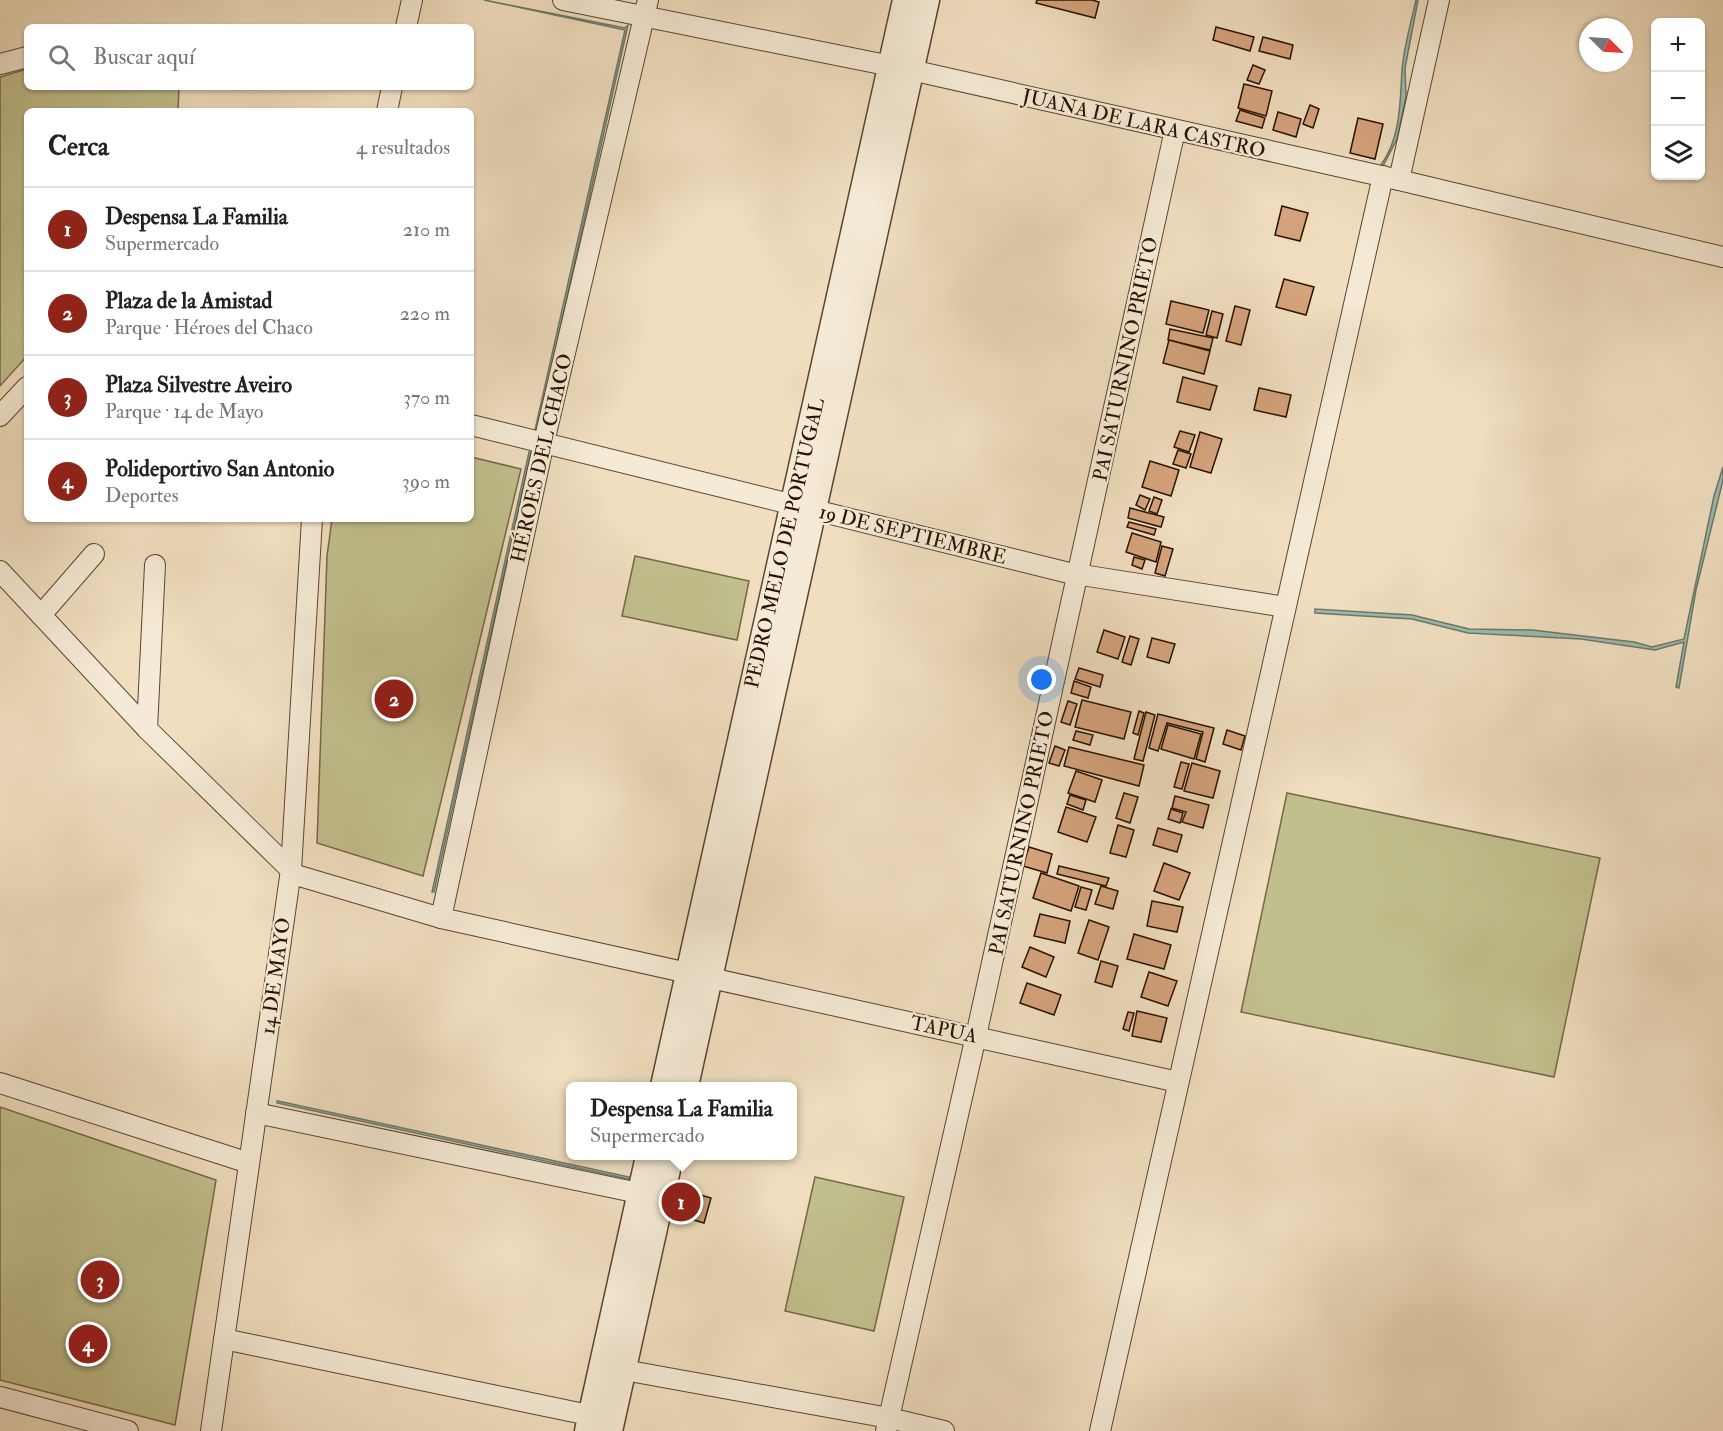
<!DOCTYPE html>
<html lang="es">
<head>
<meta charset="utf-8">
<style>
	body { margin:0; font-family:"IM FELL Double Pica",serif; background:#f2f2f2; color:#222 }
	.controls { position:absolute; right:18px; top:18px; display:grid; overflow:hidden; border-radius:9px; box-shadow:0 2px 4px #0004 }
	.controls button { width:54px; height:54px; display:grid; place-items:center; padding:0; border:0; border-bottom:2px solid #e0e0e0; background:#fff; color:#222; font:30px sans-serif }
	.compass { position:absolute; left:1579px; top:18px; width:54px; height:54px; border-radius:50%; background:#fff; box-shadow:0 2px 4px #0004; rotate:114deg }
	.you { position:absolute; left:1042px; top:680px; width:21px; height:21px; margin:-15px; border:4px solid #fff; border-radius:50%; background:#1a73e8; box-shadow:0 0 0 9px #1a73e833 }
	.badge { display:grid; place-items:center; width:39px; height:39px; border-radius:50%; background:#8f2418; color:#fff; font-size:20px; font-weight:700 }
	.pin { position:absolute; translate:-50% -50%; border:3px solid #fff; box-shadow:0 2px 6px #0006 }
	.popup { position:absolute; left:566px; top:1082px; width:231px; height:78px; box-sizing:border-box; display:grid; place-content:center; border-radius:9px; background:#fff; filter:drop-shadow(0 2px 4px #0005); font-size:20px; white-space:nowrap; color:#767676 }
	.popup b { font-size:22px; color:#222 }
	.popup::after { content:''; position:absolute; left:50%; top:100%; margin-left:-12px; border:12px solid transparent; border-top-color:#fff }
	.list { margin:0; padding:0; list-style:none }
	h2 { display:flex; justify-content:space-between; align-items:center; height:78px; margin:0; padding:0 24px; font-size:26px }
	h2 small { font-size:20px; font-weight:400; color:#767676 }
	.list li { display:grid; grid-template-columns:39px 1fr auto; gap:18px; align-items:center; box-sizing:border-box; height:84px; padding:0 24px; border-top:2px solid #e0e0e0 }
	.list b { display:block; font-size:22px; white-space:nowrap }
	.list p { margin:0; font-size:20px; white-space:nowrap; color:#767676 }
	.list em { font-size:20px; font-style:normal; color:#767676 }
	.icon { flex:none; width:33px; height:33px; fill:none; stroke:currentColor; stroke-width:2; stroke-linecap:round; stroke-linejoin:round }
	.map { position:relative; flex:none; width:1723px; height:1431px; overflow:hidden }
	.search { position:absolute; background:#fff; box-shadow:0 2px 4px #0004; left:24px; top:24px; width:450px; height:66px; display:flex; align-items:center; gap:15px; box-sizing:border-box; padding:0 21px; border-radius:9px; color:#767676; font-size:22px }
	.panel { position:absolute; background:#fff; box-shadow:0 2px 4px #0004; left:24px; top:108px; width:450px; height:414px; border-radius:9px }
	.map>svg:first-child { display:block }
</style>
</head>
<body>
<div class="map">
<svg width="1723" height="1431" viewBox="0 0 1723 1431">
	<rect width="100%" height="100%" fill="#f0debf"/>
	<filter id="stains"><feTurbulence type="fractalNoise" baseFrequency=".00333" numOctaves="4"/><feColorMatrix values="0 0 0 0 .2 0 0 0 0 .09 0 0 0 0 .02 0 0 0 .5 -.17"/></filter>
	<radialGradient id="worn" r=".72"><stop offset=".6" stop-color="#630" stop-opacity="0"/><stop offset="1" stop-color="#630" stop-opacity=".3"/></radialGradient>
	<!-- green -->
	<g fill="#c1bf8d" stroke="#746846" stroke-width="1.5">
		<polygon points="27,69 27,87 179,87 178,111 27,111 27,356 0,386 0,77"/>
		<polygon points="471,457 521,469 423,876 317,843 327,556 332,519 471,519"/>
		<polygon points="635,556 749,581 737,640 622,616"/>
		<polygon points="1287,793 1600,858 1554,1077 1241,1012"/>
		<polygon points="0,1107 216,1180 175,1425 0,1380"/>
		<polygon points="815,1177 904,1197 874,1331 785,1311"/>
	</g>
	<!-- water -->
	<g fill="#9abcb0" stroke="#6c786a" stroke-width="1.5">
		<polygon points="484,0 625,28 628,25 537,431 535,430 625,30"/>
		<path d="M1416,0H1418L1405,68L1406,97L1397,139L1383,166L1381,165C1401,137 1400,103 1402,70C1404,46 1411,23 1416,0Z"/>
		<polygon points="529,452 531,452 434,892 432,892"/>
		<polygon points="1723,467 1723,480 1696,590 1679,688 1676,687 1684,642 1655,650 1581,639 1468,633 1412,619 1315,613 1315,609 1412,615 1469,629 1532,630 1634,642 1652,647 1684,639 1714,496"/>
		<polygon points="277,1101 278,1101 629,1177 628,1179 277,1103"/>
	</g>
	<!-- building -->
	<g fill="#d5a37c" stroke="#281200" stroke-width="1.5">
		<polygon points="1037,0 1092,0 1099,2 1095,18 1036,3"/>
		<polygon points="1216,27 1254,37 1250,51 1213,40"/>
		<polygon points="1263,37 1293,45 1290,59 1259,51"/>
		<polygon points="1253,65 1265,70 1259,84 1247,80"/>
		<polygon points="1244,84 1272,91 1266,116 1238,108"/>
		<polygon points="1310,105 1319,109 1313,128 1303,124"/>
		<polygon points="1240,110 1265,118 1262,128 1236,121"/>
		<polygon points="1278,112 1301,119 1296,137 1273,130"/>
		<polygon points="1358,118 1383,124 1375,159 1350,153"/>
		<polygon points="1282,206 1308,213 1300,241 1275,235"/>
		<polygon points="1284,279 1314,287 1306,315 1276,307"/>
		<polygon points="1171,301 1209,310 1203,333 1166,324"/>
		<polygon points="1235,306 1250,310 1241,345 1226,341"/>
		<polygon points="1212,311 1223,314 1217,338 1206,335"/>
		<polygon points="1170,329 1213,338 1210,350 1168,340"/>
		<polygon points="1169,340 1210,351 1204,374 1163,363"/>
		<polygon points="1183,377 1217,386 1210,410 1177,402"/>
		<polygon points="1259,388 1291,395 1286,417 1254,410"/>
		<polygon points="1180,431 1195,435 1189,452 1174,447"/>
		<polygon points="1200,432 1222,439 1211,473 1190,467"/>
		<polygon points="1178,450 1191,454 1186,468 1173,464"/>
		<polygon points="1150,461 1179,470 1171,496 1142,487"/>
		<polygon points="1140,495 1150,499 1145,510 1136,505"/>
		<polygon points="1154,497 1162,500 1157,514 1149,511"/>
		<polygon points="1130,508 1164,517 1161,527 1128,518"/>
		<polygon points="1129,522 1156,529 1154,535 1127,527"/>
		<polygon points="1132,533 1161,542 1156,562 1126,552"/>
		<polygon points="1162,546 1173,549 1165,576 1155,573"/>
		<polygon points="1134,557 1145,560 1142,569 1132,565"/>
		<polygon points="1104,630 1125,637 1118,659 1097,652"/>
		<polygon points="1130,636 1139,639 1131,665 1122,662"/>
		<polygon points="1152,638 1175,644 1169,663 1147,657"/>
		<polygon points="1079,668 1103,675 1100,687 1075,679"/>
		<polygon points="1074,681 1091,687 1088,698 1071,693"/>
		<polygon points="1082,700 1131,712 1124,739 1075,727"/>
		<polygon points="1068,701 1077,704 1070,725 1061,722"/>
		<polygon points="1139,711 1144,713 1138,735 1133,733"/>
		<polygon points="1146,712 1155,715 1143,761 1134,759"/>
		<polygon points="1158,714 1214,728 1205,762 1196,759 1203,732 1167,723 1158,751 1149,748"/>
		<polygon points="1168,725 1201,734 1194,759 1161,749"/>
		<polygon points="1227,730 1245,736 1241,750 1223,744"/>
		<polygon points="1076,731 1093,735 1090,745 1073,740"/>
		<polygon points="1055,746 1065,750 1059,766 1049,763"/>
		<polygon points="1069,747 1144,765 1139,786 1064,766"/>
		<polygon points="1181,762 1189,764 1182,789 1174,787"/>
		<polygon points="1192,763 1220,771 1213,798 1184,791"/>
		<polygon points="1076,771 1102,780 1095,802 1068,793"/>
		<polygon points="1124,793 1138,797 1130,823 1116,818"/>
		<polygon points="1070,795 1086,800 1083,810 1067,804"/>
		<polygon points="1175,796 1209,805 1203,828 1182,822 1186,812 1172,808"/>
		<polygon points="1066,807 1096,817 1087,842 1058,832"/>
		<polygon points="1171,809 1183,813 1180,823 1168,819"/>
		<polygon points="1118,825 1134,830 1126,857 1110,853"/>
		<polygon points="1158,828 1182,835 1177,852 1153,845"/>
		<polygon points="1029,847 1052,854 1047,873 1023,866"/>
		<polygon points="1164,863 1190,873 1179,900 1154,891"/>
		<polygon points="1059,866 1109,878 1106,886 1057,874"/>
		<polygon points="1041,873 1079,886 1071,911 1033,898"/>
		<polygon points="1101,886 1118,891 1113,909 1095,904"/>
		<polygon points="1081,887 1092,890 1086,910 1075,907"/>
		<polygon points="1152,901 1183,907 1177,932 1147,926"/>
		<polygon points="1040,914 1070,921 1065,943 1034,936"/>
		<polygon points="1089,920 1109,927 1098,960 1078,953"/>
		<polygon points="1134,934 1171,945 1164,969 1127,959"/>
		<polygon points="1030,947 1054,957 1046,977 1022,967"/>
		<polygon points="1101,961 1118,966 1112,987 1095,982"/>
		<polygon points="1149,972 1177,981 1168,1006 1141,997"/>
		<polygon points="1027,983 1061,995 1054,1015 1020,1003"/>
		<polygon points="1137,1011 1167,1018 1161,1042 1132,1036"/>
		<polygon points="1128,1012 1134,1013 1129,1031 1123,1029"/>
		<polygon points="677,1188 711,1198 704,1223 670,1213"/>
	</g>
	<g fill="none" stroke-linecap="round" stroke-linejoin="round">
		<!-- minor casing -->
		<g stroke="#5a4530" stroke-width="22">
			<g id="minor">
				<polyline points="563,0 911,70 1399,180 1723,257"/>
				<polyline points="406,27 412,0"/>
				<polyline points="0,64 27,57"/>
				<polyline points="387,111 392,87"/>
				<polyline points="1399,180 1439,0"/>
				<polyline points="0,416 27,387"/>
				<polyline points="471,425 1069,573 1285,607"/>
				<polyline points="0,571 147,729 296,875 441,918 1178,1082"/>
				<polyline points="41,615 94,554"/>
				<polyline points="147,729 155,565"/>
				<polyline points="441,918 544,442 648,0"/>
				<polyline points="0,1083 249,1163"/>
				<polyline points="256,1113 653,1196"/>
				<polyline points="224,1339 603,1418"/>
				<polyline points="624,1370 889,1418 944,1431"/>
				<polyline points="0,1397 128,1431"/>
				<polyline points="211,1431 291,870 312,519"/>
				<polyline points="886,1431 976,1036 1175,130"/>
				<polyline points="1100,1431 1383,176"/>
			</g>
		</g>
		<!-- tertiary casing -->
		<g stroke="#5a4530" stroke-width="27">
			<g id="tertiary">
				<polyline points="663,1086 905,0"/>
				<polyline points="686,1086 927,0"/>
				<polyline points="587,1431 648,1156"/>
				<polyline points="610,1431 671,1156"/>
			</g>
		</g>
		<!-- minor -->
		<use href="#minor" stroke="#f5ead5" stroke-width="20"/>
		<!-- tertiary -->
		<use href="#tertiary" stroke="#f5ead5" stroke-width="24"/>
	</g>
	<g text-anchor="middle" stroke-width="4.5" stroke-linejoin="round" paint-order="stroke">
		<!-- street labels -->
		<g font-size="20" fill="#281200" stroke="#f5ead5">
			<text transform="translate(1144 123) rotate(13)" y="7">JUANA DE LARA CASTRO</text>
			<text transform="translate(1125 359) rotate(-78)" y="7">PAI SATURNINO PRIETO</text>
			<text transform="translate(541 458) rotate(-77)" y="7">HÉROES DEL CHACO</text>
			<text transform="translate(913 534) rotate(14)" y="7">19 DE SEPTIEMBRE</text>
			<text transform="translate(784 543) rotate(-77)" y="7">PEDRO MELO DE PORTUGAL</text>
			<text transform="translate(1021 833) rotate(-78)" y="7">PAI SATURNINO PRIETO</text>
			<text transform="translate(275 976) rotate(-82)" y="7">14 DE MAYO</text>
			<text transform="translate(944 1029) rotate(12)" y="7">TAPUA</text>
		</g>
	</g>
	<rect width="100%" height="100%" filter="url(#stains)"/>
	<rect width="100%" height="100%" fill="url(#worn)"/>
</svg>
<div class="controls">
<button>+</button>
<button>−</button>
<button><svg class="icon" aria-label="layers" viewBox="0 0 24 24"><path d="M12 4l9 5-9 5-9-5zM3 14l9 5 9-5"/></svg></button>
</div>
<svg class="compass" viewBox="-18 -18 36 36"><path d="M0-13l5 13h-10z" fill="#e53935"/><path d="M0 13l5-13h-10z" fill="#767676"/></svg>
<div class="you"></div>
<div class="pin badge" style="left:681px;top:1202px">1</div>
<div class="popup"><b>Despensa La Familia</b>Supermercado</div>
<div class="pin badge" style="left:394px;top:699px">2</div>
<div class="pin badge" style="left:100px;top:1280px">3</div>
<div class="pin badge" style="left:88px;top:1344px">4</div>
<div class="search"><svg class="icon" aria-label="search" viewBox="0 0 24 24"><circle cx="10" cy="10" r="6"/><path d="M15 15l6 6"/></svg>Buscar aquí</div>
<section class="panel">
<h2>Cerca<small>4 resultados</small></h2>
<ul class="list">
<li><span class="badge">1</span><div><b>Despensa La Familia</b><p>Supermercado</p></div><em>210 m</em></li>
<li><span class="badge">2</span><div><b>Plaza de la Amistad</b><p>Parque · Héroes del Chaco</p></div><em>220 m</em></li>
<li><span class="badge">3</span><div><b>Plaza Silvestre Aveiro</b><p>Parque · 14 de Mayo</p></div><em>370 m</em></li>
<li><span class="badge">4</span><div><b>Polideportivo San Antonio</b><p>Deportes</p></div><em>390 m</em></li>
</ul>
</section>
</div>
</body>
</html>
